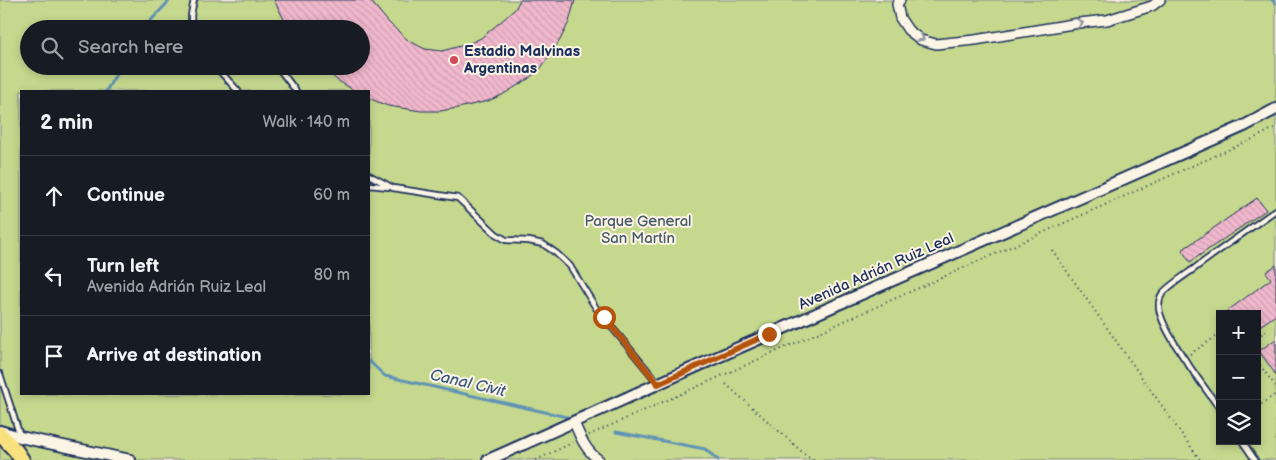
<!DOCTYPE html>
<html lang="en">
<head>
<meta charset="utf-8">
<style>
	body { margin:0; font-family:"Balsamiq Sans",sans-serif; background:#242831; color:#f1f3f6 }
	.controls { position:absolute; right:15px; bottom:15px; display:grid; overflow:hidden; border-radius:0px; box-shadow:0 2px 8px #0003 }
	.controls button { width:45px; height:45px; display:grid; place-items:center; padding:0; border:0; border-bottom:1px solid #363941; background:#171b24; color:#f1f3f6; font:25px sans-serif }
	.stop { position:absolute; width:15px; height:15px; margin:-11px; border:4px solid #b45309; border-radius:50%; background:#fff }
	.stop.end { background:#b45309; border-color:#fff; box-shadow:0 1px 5px #0008 }
	.list { margin:0; padding:0; list-style:none }
	h2 { display:flex; justify-content:space-between; align-items:center; height:65px; margin:0; padding:0 20px; font-size:21px }
	h2 small { font-size:16px; font-weight:400; color:#9ea1a6 }
	.list li { display:grid; grid-template-columns:32px 1fr auto; gap:15px; align-items:center; box-sizing:border-box; height:80px; padding:0 20px; border-top:1px solid #363941 }
	.list b { display:block; font-size:19px; white-space:nowrap }
	.list p { margin:0; font-size:16px; white-space:nowrap; color:#9ea1a6 }
	.list em { font-size:16px; font-style:normal; color:#9ea1a6 }
	.icon { flex:none; width:28px; height:28px; fill:none; stroke:currentColor; stroke-width:2; stroke-linecap:round; stroke-linejoin:round }
	.map { position:relative; flex:none; width:1276px; height:460px; overflow:hidden }
	.search { position:absolute; background:#171b24; box-shadow:0 2px 8px #0003; left:20px; top:20px; width:350px; height:55px; display:flex; align-items:center; gap:12px; box-sizing:border-box; padding:0 18px; border-radius:28px; color:#9ea1a6; font-size:19px }
	.panel { position:absolute; background:#171b24; box-shadow:0 2px 8px #0003; left:20px; top:90px; width:350px; height:305px; border-radius:0px }
	.map>svg:first-child { display:block }
</style>
</head>
<body>
<div class="map">
<svg width="1276" height="460" viewBox="0 0 1276 460">
	<defs>
		<pattern id="building-back-hatch" width="6" height="6" patternUnits="userSpaceOnUse" patternTransform="scale(1.25)"><rect width="6" height="6" fill="#f1b8cc"/><path d="M-1 5l2 2M0 0l6 6M5-1l2 2" fill="none" stroke="#ce9eb2"/></pattern>
	</defs>
	<rect width="100%" height="100%" fill="#fae9e0"/>
	<filter id="ink" filterUnits="userSpaceOnUse"><feTurbulence type="fractalNoise" baseFrequency=".02" numOctaves="2"/><feDisplacementMap in="SourceGraphic" scale="10" xChannelSelector="R" yChannelSelector="G"/><feConvolveMatrix kernelMatrix="1 2 1 2 8 2 1 2 1" color-interpolation-filters="sRGB"/></filter>
	<g filter="url(#ink)">
		<!-- green -->
		<path fill="#c5d88e" stroke="#708476" fill-rule="evenodd" d="M0,0H1276V460H0ZM29,29H361V66H29ZM21,91H369V394H21ZM1220,314H1257V441H1220Z"/>
		<g fill="none" stroke-linecap="round" stroke-linejoin="round">
			<!-- stream -->
			<g stroke="#6193b6" stroke-width="3">
				<polyline points="1272,0 1276,3"/>
				<polyline points="143,29 170,0"/>
				<polyline points="106,91 121,66"/>
				<polyline points="369,361 385,376 567,417"/>
				<polyline points="616,432 705,449 718,460"/>
			</g>
		</g>
		<!-- building -->
		<g fill="url(#building-back-hatch)" stroke="#1b2f5e">
			<polygon points="274,0 370,0 389,23 409,41 425,49 442,51 468,44 481,38 504,19 515,9 520,0 575,0 569,22 560,40 551,54 540,69 528,79 502,95 488,101 458,108 440,111 421,111 388,106 373,100 369,98 369,91 355,91 337,80 320,66 361,66 361,29 289,29"/>
			<polygon points="1257,198 1266,210 1190,262 1182,250"/>
			<polygon points="1276,265 1276,315 1257,328 1257,314 1223,314 1271,279 1266,272"/>
			<polygon points="1276,339 1276,375 1259,351"/>
		</g>
		<g fill="none" stroke-linecap="round" stroke-linejoin="round">
			<!-- service casing -->
			<g stroke="#1b2f5e" stroke-width="8">
				<g id="service">
					<path d="M193,29C189,19 192,10 194,0"/>
					<polyline points="215,66 238,91"/>
					<polyline points="277,66 296,91"/>
					<polyline points="369,175 393,188 458,198 496,234 506,240 529,241 543,244 556,253 570,266 596,308 658,383"/>
					<polyline points="369,185 389,187"/>
					<polyline points="0,374 20,436"/>
					<path d="M1220,409C1206,389 1157,326 1159,305C1159,301 1160,297 1162,294C1168,286 1187,274 1195,268C1222,248 1249,229 1276,210"/>
					<polyline points="1242,441 1255,460"/>
				</g>
			</g>
			<!-- minor casing -->
			<g stroke="#1b2f5e" stroke-width="12">
				<g id="minor">
					<polyline points="900,0 897,4 900,18 908,30 921,40 936,44 975,40 1079,23 1107,20 1152,6 1160,0"/>
					<path d="M574,422C580,437 586,451 599,460"/>
				</g>
			</g>
			<!-- tertiary casing -->
			<g stroke="#1b2f5e" stroke-width="14">
				<g id="tertiary">
					<polyline points="0,431 20,437 130,460"/>
					<path d="M488,460C579,420 669,378 761,338C921,267 1083,197 1244,126L1276,109"/>
				</g>
			</g>
			<!-- primary casing -->
			<g stroke="#1b2f5e" stroke-width="18">
				<polyline id="primary" points="0,434 16,451 22,460"/>
			</g>
			<!-- path -->
			<g stroke="#1b2f5e" stroke-width="2" stroke-dasharray="1 4" stroke-linecap="butt">
				<polyline points="1052,250 1200,460"/>
				<polyline points="1257,337 1268,330"/>
				<polyline points="1190,354 1220,334"/>
				<polyline points="1257,361 1276,387"/>
				<polyline points="726,384 808,457 814,460"/>
				<polyline points="1257,407 1276,394"/>
				<polyline points="589,435 1257,137 1276,127"/>
				<polyline points="536,460 574,442"/>
			</g>
			<!-- service -->
			<use href="#service" stroke="#fcf5e5" stroke-width="4.5"/>
			<!-- minor -->
			<use href="#minor" stroke="#fcf5e5" stroke-width="9"/>
			<!-- tertiary -->
			<use href="#tertiary" stroke="#fcf5e5" stroke-width="10"/>
			<!-- primary -->
			<use href="#primary" stroke="#fae180" stroke-width="14"/>
		</g>
		<!-- one-way arrows -->
		<defs><path id="oneway-chevron" d="M-2-3.5L2.5 0L-2 3.5" fill="none" stroke-width="1.6" stroke-linecap="round" stroke-linejoin="round" transform="scale(1.25)"/></defs>
		<g stroke="#8c92a2">
			<use href="#oneway-chevron" transform="translate(1080 23) rotate(-8)"/>
			<use href="#oneway-chevron" transform="translate(921 38) rotate(28)"/>
		</g>
	</g>
	<g fill="none" stroke-linecap="round" stroke-linejoin="round" filter="url(#ink)">
		<!-- route -->
		<polyline stroke="#b45309" stroke-width="6" points="604,317 658,384 769,334"/>
	</g>
	<!-- markers -->
	<circle fill="#d1495b" stroke="#fcf5e5" stroke-width="2" cx="454" cy="60" r="5"/>
	<g text-anchor="middle" stroke-width="4" stroke-linejoin="round" paint-order="stroke">
		<!-- poi labels -->
		<g font-size="15" font-weight="bold" fill="#1b2f5e" stroke="#fcf5e5" text-anchor="start">
			<text x="464" y="56">Estadio Malvinas<tspan x="464" dy="17">Argentinas</tspan></text>
		</g>
		<!-- park labels -->
		<g font-size="15" fill="#46596a" stroke="#fcf5e5">
			<text x="638" y="226">Parque General<tspan x="638" dy="17">San Martín</tspan></text>
		</g>
		<!-- street labels -->
		<g font-size="15" fill="#1b2f5e" stroke="#fcf5e5">
			<text transform="translate(876 271) rotate(-24)" y="5">Avenida Adrián Ruiz Leal</text>
		</g>
		<!-- water labels -->
		<g font-size="16" font-style="italic" fill="#385983" stroke="#fcf5e5">
			<text transform="translate(468 382) rotate(13)" y="6">Canal Civit</text>
		</g>
	</g>
</svg>
<div class="controls">
<button>+</button>
<button>−</button>
<button><svg class="icon" aria-label="layers" viewBox="0 0 24 24"><path d="M12 4l9 5-9 5-9-5zM3 14l9 5 9-5"/></svg></button>
</div>
<div class="stop" style="left:604px;top:317px"></div>
<div class="stop end" style="left:769px;top:334px"></div>
<div class="search"><svg class="icon" aria-label="search" viewBox="0 0 24 24"><circle cx="10" cy="10" r="6"/><path d="M15 15l6 6"/></svg>Search here</div>
<section class="panel">
<h2>2 min<small>Walk · 140 m</small></h2>
<ul class="list">
<li><svg class="icon" aria-label="ahead" viewBox="0 0 24 24"><path d="M12 20V5M6 11l6-6 6 6"/></svg><div><b>Continue</b></div><em>60 m</em></li>
<li><svg class="icon" aria-label="left" viewBox="0 0 24 24"><path d="M17 20v-9H6M10 6l-5 5 5 5"/></svg><div><b>Turn left</b><p>Avenida Adrián Ruiz Leal</p></div><em>80 m</em></li>
<li><svg class="icon" aria-label="arrive" viewBox="0 0 24 24"><path d="M6 21V4h12l-3 4 3 4H6"/></svg><div><b>Arrive at destination</b></div></li>
</ul>
</section>
</div>
</body>
</html>
